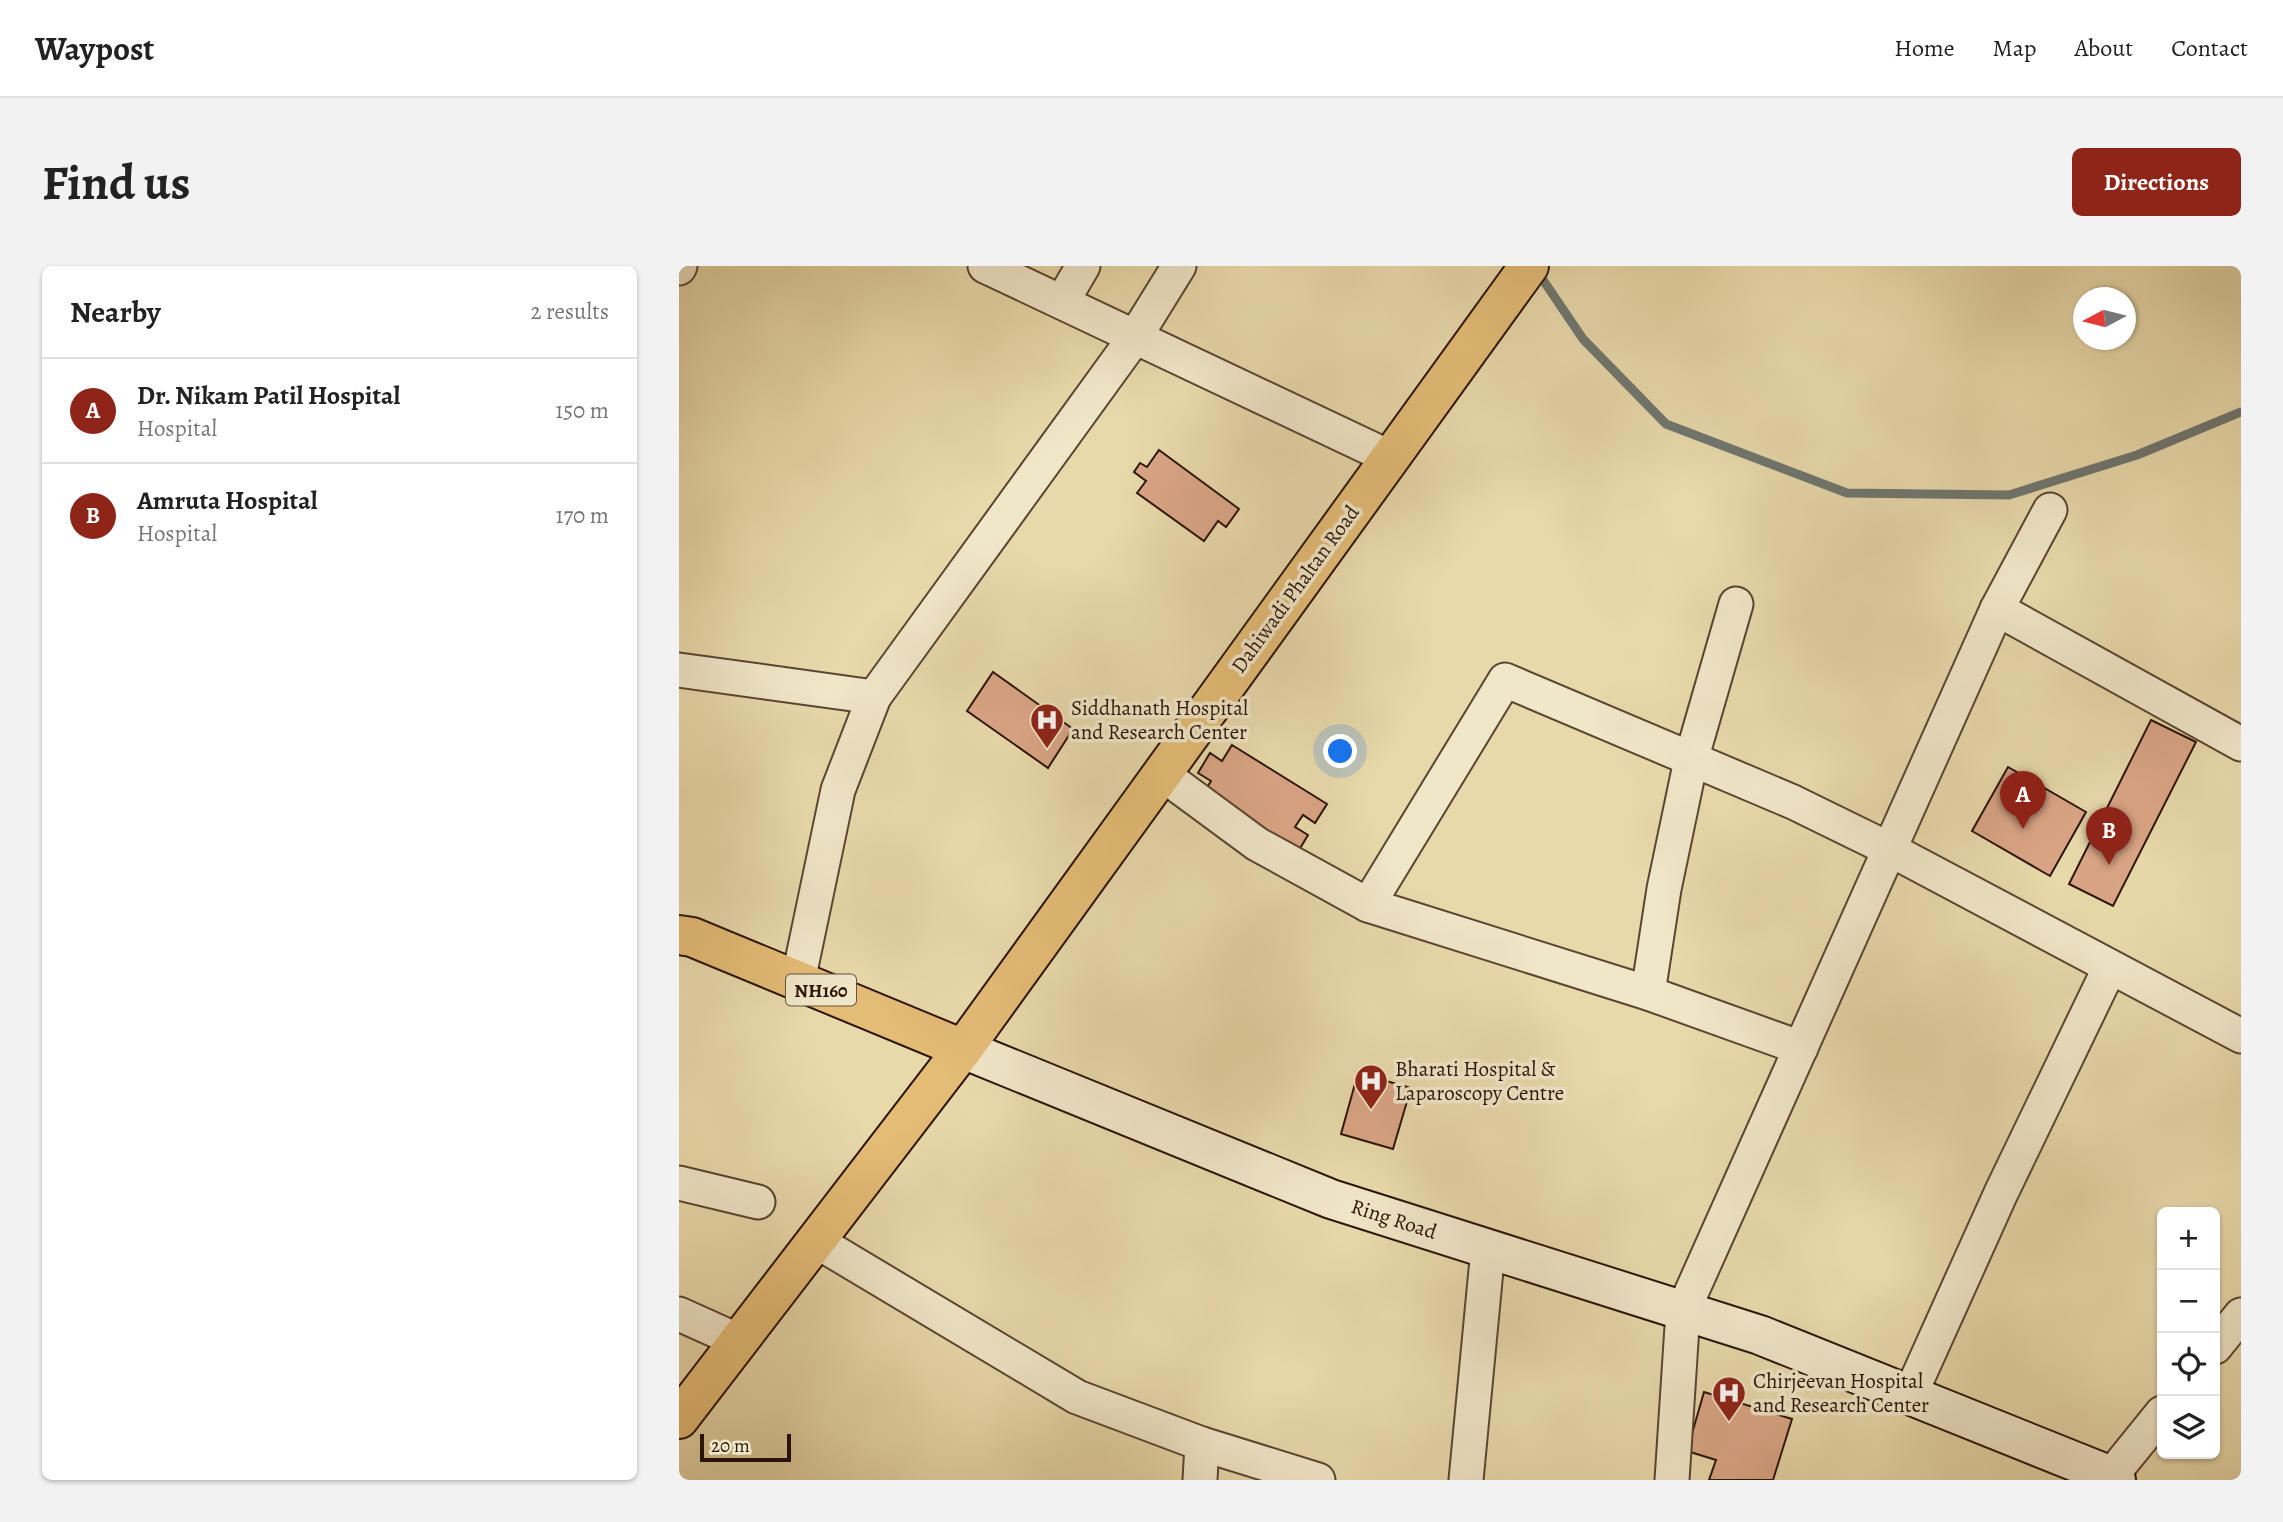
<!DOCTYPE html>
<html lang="en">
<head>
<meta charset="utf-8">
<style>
	body { margin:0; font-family:Alegreya,serif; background:#f2f2f2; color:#222 }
	.controls { position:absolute; right:21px; bottom:21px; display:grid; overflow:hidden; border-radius:10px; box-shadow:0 2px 5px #0004 }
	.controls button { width:63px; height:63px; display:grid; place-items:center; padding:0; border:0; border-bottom:2px solid #e0e0e0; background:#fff; color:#222; font:35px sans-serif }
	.compass { position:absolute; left:1394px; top:21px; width:63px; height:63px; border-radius:50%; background:#fff; box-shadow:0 2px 5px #0004; rotate:263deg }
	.scale { position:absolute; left:21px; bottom:18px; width:91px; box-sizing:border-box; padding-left:7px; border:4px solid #2b1409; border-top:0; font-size:19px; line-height:24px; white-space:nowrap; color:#2b1409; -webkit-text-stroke:5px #f0e6c8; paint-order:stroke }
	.you { position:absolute; left:662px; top:486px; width:24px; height:24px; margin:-18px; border:5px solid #fff; border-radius:50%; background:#1a73e8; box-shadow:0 0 0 10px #1a73e833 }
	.badge { display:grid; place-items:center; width:46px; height:46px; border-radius:50%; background:#8f2418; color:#fff; font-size:23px; font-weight:700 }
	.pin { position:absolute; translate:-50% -58px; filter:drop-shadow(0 2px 4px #0008) }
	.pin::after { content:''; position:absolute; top:37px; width:24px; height:21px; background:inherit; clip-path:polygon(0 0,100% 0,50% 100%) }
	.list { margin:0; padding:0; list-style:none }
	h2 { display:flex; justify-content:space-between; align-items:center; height:91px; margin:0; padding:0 28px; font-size:30px }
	h2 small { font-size:23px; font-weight:400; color:#767676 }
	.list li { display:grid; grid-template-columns:46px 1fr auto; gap:21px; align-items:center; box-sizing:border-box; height:105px; padding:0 28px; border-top:2px solid #e0e0e0 }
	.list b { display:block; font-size:26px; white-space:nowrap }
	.list p { margin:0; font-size:23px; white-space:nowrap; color:#767676 }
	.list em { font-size:23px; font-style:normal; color:#767676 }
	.icon { flex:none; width:38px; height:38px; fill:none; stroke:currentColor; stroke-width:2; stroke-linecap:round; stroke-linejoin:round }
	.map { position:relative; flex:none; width:1562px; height:1214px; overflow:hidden; border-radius:10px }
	header { display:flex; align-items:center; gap:42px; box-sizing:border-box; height:98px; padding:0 35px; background:#fff; border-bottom:2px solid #e0e0e0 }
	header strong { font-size:33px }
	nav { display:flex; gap:38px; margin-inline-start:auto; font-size:24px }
	.intro { display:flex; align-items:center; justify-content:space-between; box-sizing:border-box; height:168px; padding:0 42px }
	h1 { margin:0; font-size:49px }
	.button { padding:18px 32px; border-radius:10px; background:#8f2418; color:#fff; font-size:24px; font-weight:700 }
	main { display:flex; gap:42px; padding:0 42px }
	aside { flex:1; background:#fff; border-radius:10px; box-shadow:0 2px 5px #0004 }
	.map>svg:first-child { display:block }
</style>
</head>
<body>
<header>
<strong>Waypost</strong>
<nav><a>Home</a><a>Map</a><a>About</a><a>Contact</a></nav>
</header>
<div class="intro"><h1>Find us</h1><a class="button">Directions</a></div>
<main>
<aside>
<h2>Nearby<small>2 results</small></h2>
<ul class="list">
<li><span class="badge">A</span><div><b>Dr. Nikam Patil Hospital</b><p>Hospital</p></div><em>150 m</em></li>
<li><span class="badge">B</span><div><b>Amruta Hospital</b><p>Hospital</p></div><em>170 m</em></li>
</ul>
</aside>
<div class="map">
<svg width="1562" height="1214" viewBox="0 0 1562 1214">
	<rect width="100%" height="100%" fill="#e8d9ab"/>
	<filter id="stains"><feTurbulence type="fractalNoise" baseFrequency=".00286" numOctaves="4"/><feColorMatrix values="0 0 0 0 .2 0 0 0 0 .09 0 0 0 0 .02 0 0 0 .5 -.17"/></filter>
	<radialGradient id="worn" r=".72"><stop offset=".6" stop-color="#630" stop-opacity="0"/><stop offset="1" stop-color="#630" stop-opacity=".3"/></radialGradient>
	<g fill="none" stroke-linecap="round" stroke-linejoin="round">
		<!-- stream -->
		<polyline stroke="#6f7670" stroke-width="9" points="858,5 904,73 987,158 1168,227 1330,229 1458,189 1562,146"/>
	</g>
	<!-- building -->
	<g fill="#daa586" stroke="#2b1409" stroke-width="2">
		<polygon points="480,184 560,243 547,261 539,255 525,275 458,227 467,215 455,206 461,197 468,201"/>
		<polygon points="314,406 394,463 369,502 288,445"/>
		<polygon points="1472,454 1517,476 1434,640 1390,618"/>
		<polygon points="553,479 648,538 636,557 624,549 616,561 629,569 617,589 522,531 532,515 519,507 531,487 543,495"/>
		<polygon points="1329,501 1407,546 1371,610 1293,565"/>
		<polygon points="679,807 732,822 714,883 662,868"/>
		<polygon points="1025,1126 1113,1153 1094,1214 1030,1214 1037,1194 1008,1185"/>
	</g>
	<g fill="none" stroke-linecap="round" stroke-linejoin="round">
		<!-- minor casing -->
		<g stroke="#5a4532" stroke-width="37">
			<g id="minor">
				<polyline points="306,0 712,192"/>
				<polyline points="0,2 1,0"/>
				<polyline points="383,36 404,0"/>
				<polyline points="1318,343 1562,478"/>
				<polyline points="0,404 195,431"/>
				<polyline points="483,508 578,578 689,639"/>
				<polyline points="119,715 159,524 195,431 456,71 500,0"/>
				<polyline points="969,727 985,623 1012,494 1057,338"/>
				<polyline points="1122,782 969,727 689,639 826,414 1114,536 1210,583 1562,770"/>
				<polyline points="0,917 79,936"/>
				<polyline points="137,975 398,1131 523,1178 639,1214"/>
				<polyline points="0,1048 60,1075"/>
				<polyline points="1536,1081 1562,1049"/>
				<polyline points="1231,1129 1322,927 1431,701"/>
				<polyline points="1432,1210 1483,1147"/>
				<polyline points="521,1214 523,1178"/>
				<polyline points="787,1214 809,983"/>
				<polyline points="993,1214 1004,1045 1318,343 1371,244"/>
			</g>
		</g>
		<!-- secondary casing -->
		<g stroke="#2b1409" stroke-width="42">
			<polyline id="secondary" points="284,783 652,933 1081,1069 1432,1210 1437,1214"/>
		</g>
		<!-- primary casing -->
		<g stroke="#2b1409" stroke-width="42">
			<polyline id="primary" points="0,1153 284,783"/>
		</g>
		<!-- trunk casing -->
		<g stroke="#2b1409" stroke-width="42">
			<polyline id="trunk" points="0,669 13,671 284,783 850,0"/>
		</g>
		<!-- minor -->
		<use href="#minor" stroke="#f0e6c8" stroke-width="33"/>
		<!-- secondary -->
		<use href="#secondary" stroke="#f0e6c8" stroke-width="38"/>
		<!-- primary -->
		<use href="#primary" stroke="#e4bc76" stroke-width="38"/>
		<!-- trunk -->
		<use href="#trunk" stroke="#e4bc76" stroke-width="38"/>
	</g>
	<!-- icons -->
	<defs>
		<g id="hospital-pin" transform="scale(1.75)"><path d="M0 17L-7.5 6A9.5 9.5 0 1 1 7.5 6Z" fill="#8f2418" stroke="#f0e6c8"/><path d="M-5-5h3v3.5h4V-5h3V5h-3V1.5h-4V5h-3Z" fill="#fff"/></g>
	</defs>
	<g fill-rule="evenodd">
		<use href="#hospital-pin" x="368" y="454"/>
		<use href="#hospital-pin" x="692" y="815"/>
		<use href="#hospital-pin" x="1050" y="1127"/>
	</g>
	<g text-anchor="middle" stroke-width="7" stroke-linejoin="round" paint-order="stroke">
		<!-- shield labels -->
		<rect fill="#f0e6c8" stroke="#665342" stroke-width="2" x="107" y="708.5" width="70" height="31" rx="5"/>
		<g font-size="19" font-weight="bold" fill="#2b1409">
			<text x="142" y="731">NH160</text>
		</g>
		<!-- street labels -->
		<g font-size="21" fill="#2b1409" stroke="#f0e6c8">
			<text transform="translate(616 323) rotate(-54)" y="7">Dahiwadi Phaltan Road</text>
			<text transform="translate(715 953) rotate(18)" y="7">Ring Road</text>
		</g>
		<!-- poi labels -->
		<g font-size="21" fill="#2b1409" stroke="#f0e6c8" text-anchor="start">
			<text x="392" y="449">Siddhanath Hospital<tspan x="392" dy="24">and Research Center</tspan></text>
			<text x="716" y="810">Bharati Hospital &amp;<tspan x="716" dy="24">Laparoscopy Centre</tspan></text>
			<text x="1074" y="1122">Chirjeevan Hospital<tspan x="1074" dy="24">and Research Center</tspan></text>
		</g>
	</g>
	<rect width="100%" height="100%" filter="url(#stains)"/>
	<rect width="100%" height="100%" fill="url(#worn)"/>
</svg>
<div class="controls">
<button>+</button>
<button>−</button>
<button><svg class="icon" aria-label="locate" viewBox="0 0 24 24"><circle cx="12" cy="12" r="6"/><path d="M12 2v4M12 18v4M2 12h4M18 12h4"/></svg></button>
<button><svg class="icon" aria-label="layers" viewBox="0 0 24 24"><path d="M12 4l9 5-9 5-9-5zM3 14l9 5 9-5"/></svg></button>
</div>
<svg class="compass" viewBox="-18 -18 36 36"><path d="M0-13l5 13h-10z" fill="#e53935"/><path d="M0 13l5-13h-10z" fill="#767676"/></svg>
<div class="scale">20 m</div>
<div class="you"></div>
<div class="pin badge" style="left:1344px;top:563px">A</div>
<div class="pin badge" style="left:1430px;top:599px">B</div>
</div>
</main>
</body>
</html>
